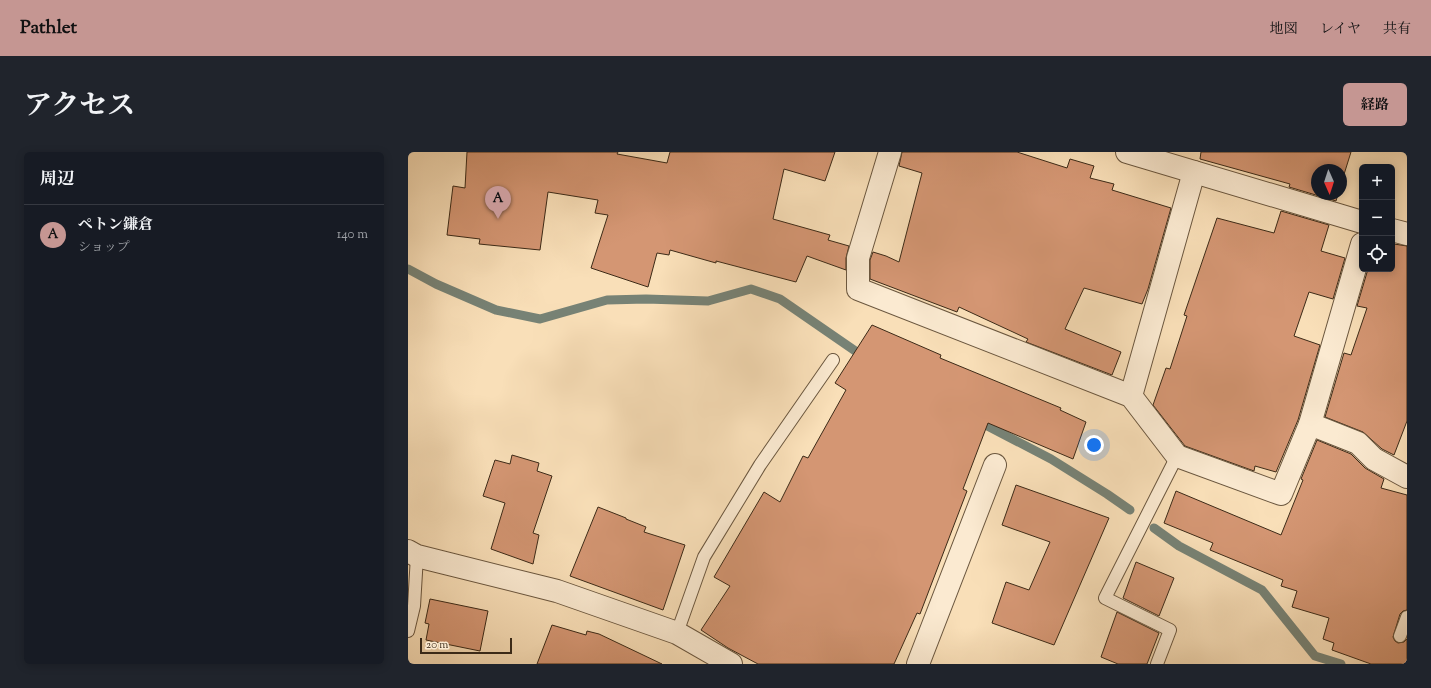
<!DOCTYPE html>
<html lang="ja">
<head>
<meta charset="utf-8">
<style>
	body { margin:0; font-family:"Sorts Mill Goudy","Noto Serif JP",serif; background:#20242c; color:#f1f3f6 }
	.controls { position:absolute; right:12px; top:12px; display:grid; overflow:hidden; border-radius:6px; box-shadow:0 2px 10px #0003 }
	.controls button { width:36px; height:36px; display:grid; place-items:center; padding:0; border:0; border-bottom:1px solid #363941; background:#171b24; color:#f1f3f6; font:20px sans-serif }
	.compass { position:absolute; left:903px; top:12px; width:36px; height:36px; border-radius:50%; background:#171b24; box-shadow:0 2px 10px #0003; rotate:177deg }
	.scale { position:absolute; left:12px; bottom:10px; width:92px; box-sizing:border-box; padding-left:4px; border:2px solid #3c2a17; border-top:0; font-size:11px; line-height:14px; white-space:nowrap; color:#3c2a17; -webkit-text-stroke:3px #fbead1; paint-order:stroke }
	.you { position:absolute; left:686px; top:293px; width:14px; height:14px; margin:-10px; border:3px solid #fff; border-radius:50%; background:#1a73e8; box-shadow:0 0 0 6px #1a73e833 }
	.badge { display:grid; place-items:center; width:26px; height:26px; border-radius:50%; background:#c59692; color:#111; font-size:13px; font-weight:700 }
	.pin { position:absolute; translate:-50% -33px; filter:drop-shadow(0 1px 2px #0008) }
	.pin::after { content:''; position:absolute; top:21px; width:14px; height:12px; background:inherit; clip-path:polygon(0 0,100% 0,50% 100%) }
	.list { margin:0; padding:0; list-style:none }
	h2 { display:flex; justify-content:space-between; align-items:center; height:52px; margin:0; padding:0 16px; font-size:17px }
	h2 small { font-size:13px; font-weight:400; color:#9ea1a6 }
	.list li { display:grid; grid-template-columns:26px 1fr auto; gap:12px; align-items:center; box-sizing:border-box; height:60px; padding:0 16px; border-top:1px solid #363941 }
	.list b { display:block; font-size:15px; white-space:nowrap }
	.list p { margin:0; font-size:13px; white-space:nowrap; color:#9ea1a6 }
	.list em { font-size:13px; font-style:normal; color:#9ea1a6 }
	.icon { flex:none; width:22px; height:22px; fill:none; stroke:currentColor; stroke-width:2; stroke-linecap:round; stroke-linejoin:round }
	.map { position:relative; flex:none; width:999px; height:512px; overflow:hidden; border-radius:6px }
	header { display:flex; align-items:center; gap:24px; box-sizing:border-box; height:56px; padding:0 20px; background:#c59692; color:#111 }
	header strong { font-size:19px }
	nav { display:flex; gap:22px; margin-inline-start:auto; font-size:14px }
	.intro { display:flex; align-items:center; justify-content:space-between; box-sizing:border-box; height:96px; padding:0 24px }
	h1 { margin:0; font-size:28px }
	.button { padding:10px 18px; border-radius:6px; background:#c59692; color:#111; font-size:14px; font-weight:700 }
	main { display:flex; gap:24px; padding:0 24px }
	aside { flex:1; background:#171b24; border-radius:6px; box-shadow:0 2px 10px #0003 }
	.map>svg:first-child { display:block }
</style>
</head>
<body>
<header>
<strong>Pathlet</strong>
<nav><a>地図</a><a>レイヤ</a><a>共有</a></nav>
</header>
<div class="intro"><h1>アクセス</h1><a class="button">経路</a></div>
<main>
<aside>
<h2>周辺<small></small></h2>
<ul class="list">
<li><span class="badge">A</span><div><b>ペトン鎌倉</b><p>ショップ</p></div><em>140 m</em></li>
</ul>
</aside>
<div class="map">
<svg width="999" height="512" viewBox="0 0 999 512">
	<rect width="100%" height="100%" fill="#f9dfb8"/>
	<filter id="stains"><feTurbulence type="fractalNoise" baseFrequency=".005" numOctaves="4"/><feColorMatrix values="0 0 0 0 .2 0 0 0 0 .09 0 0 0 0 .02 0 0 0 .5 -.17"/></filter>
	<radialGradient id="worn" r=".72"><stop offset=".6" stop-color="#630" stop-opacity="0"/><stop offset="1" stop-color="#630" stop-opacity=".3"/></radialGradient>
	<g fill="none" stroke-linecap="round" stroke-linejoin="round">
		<!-- stream -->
		<g stroke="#778275" stroke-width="9">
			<polyline points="0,117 28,132 88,158 132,167 199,148 238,147 300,149 343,137 372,147 456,205"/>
			<polyline points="568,268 643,307 699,342 722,358"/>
			<polyline points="746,376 771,394 854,438 907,504 933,512"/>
		</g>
	</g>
	<!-- building -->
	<g fill="#d49673" stroke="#3c2a17">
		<polygon points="59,0 210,0 209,2 259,11 262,0 427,0 417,29 376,17 365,67 422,83 420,88 441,94 438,106 438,118 399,104 388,130 308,109 308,111 262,98 261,103 249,101 240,135 183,116 200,63 187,61 190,48 140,40 132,98 71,92 72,87 39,83 45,34 57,36"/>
		<polygon points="494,0 609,0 659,16 662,7 686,14 682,26 706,32 704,38 763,56 740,137 734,152 676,136 657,177 713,200 704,223 618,190 620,187 551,155 549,160 462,127 462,108 465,100 478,104 491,110 514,21 491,14"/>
		<polygon points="793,0 943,0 933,32 933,18 909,18 909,42 930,42 928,49 881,35 882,32 792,7"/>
		<polygon points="873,59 921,73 913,99 937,106 925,147 901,140 886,184 912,193 890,268 868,320 847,314 846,319 777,294 745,253 758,216 762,217 779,164 776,163 809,66 866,81"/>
		<polygon points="986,92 999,94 999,269 986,303 974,297 955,280 917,265 936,201 943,203 959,156 949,154 960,117 984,117 984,99"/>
		<polygon points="464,173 533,203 532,206 653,256 652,258 678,270 665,307 580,271 555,337 559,339 512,462 509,461 486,512 350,512 320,496 293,478 322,434 306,425 356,340 372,350 395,304 400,306 438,238 427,231"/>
		<polygon points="909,288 943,302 957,316 976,327 973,336 999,343 999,458 995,459 992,462 985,485 987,489 990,491 996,490 999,487 999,512 963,512 924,498 926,491 915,487 921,466 884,455 889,439 873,434 875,428 802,398 805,391 756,371 768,339 873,383 895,328 893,327"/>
		<polygon points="104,303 131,311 129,319 144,324 125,381 131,383 125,412 83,397 97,351 75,344 87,308 102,312"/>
		<polygon points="608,333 701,366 646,493 584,471 598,430 621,438 642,390 594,373"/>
		<polygon points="190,355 218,366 218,367 238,375 236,380 277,393 255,458 162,424"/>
		<polygon points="728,410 766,426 751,464 715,446"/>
		<polygon points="22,447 80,459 72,499 18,488 21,472 17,471"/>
		<polygon points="709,460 751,481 739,512 710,512 693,505"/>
		<polygon points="144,473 178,483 179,479 191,482 254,512 129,512"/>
	</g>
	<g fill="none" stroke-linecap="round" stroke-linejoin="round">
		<!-- lane casing -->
		<g stroke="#6b573f" stroke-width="14">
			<g id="lane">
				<polyline points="0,479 6,454 9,404"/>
				<polyline points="269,481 296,405 352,313 425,208"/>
				<polyline points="992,484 999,465"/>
				<polyline points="749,512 762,478 697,446 769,304"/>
			</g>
		</g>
		<!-- street casing -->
		<g stroke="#6b573f" stroke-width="24">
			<g id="street">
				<polyline points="482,0 450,106 450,137 723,244 769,304 873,342 902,272 954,92"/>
				<polyline points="719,0 954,70"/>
				<polyline points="984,78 999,82"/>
				<polyline points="723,244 786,20"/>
				<polyline points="902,272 950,291 966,307 999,325"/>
				<polyline points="0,399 9,404 149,439 269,481 323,512"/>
				<polyline points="510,512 587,313"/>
			</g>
		</g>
		<!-- lane -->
		<use href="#lane" stroke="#fbead1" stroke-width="12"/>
		<!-- street -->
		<use href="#street" stroke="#fbead1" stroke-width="22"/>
	</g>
	<rect width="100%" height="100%" filter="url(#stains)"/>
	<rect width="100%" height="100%" fill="url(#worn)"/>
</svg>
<div class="controls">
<button>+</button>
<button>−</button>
<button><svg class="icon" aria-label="locate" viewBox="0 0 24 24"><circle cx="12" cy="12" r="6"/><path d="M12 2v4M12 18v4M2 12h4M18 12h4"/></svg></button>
</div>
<svg class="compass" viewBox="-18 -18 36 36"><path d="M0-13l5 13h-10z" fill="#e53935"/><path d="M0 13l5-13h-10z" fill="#9ea1a6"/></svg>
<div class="scale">20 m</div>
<div class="you"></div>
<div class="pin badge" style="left:90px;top:67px">A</div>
</div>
</main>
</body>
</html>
